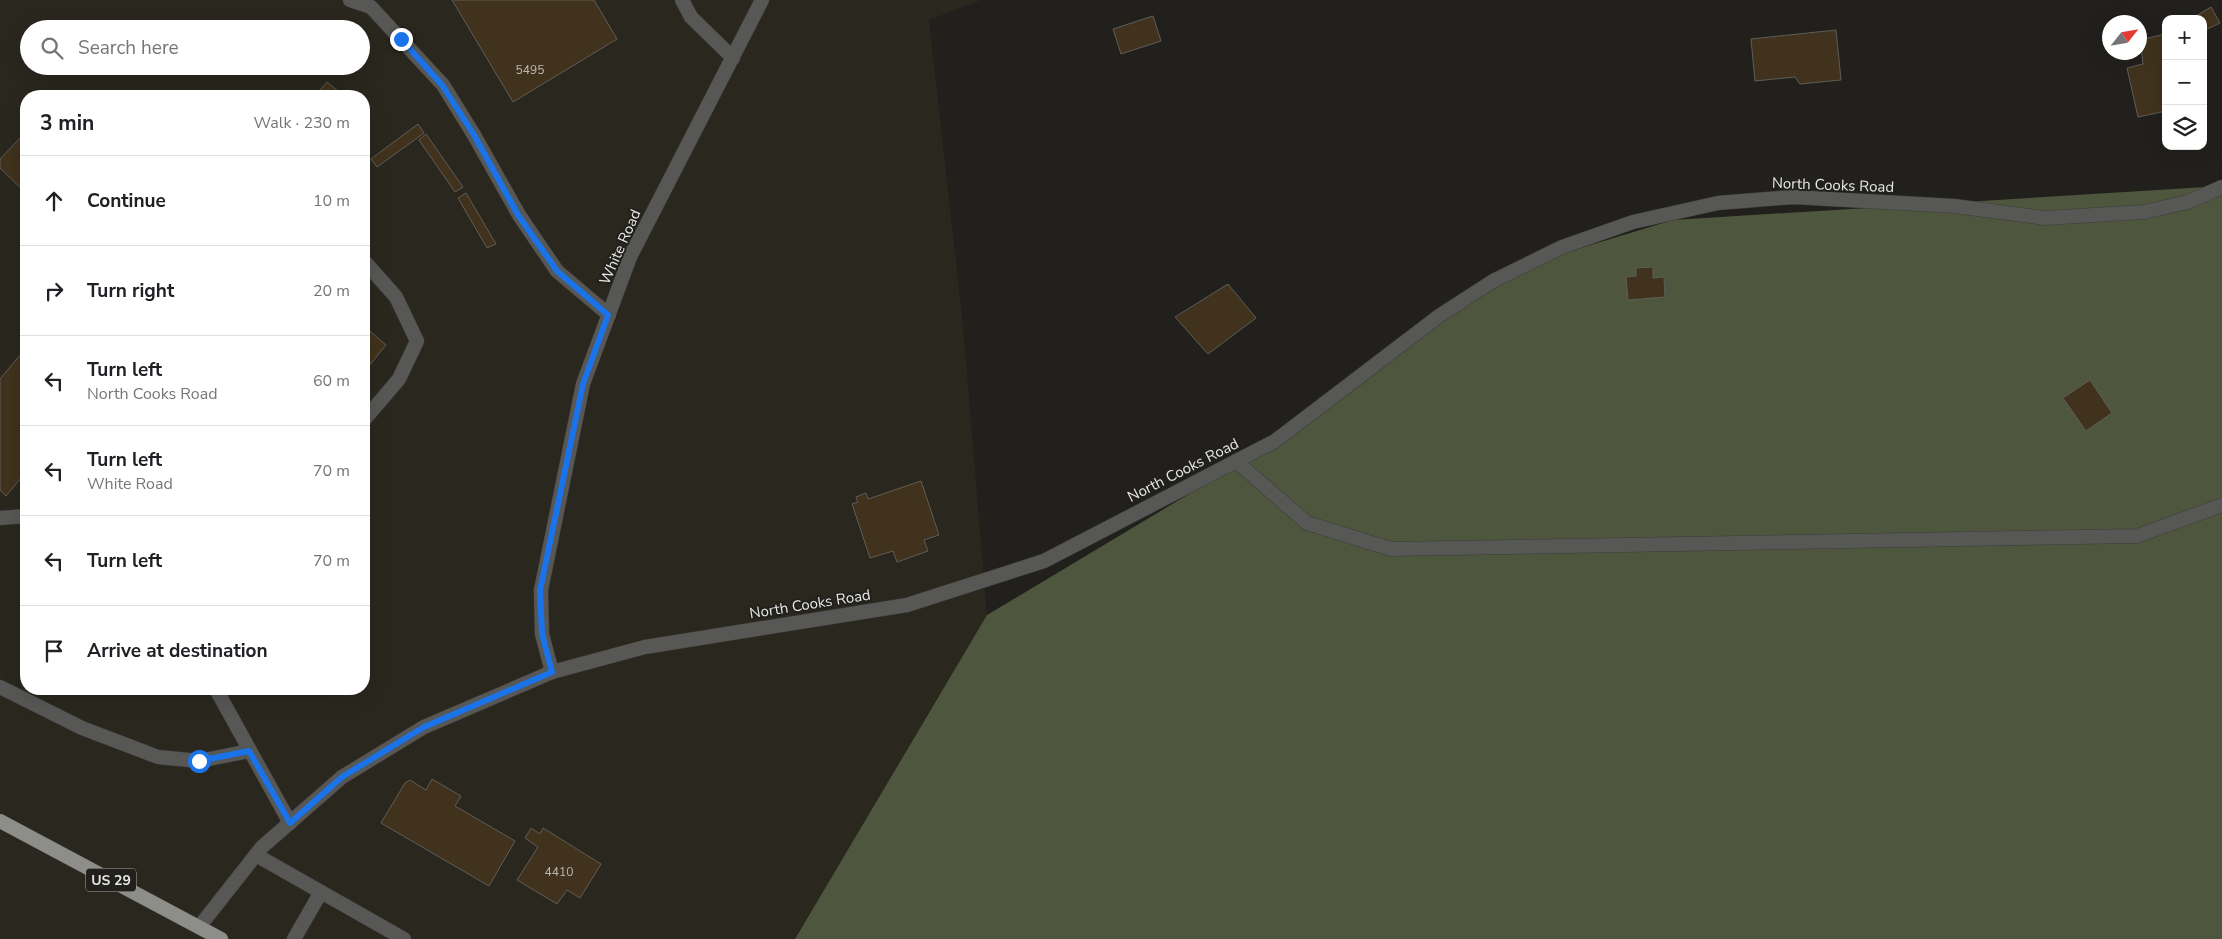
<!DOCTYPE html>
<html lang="en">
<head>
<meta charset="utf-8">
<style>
	body { margin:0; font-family:"Nunito Sans",sans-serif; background:#f2f2f2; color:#202124 }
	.controls { position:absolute; right:15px; top:15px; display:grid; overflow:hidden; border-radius:10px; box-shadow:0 5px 20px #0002 }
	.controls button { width:45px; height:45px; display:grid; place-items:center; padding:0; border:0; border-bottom:1px solid #e0e0e0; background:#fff; color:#202124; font:25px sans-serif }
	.compass { position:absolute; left:2102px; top:15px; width:45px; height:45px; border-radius:50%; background:#fff; box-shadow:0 5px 20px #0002; rotate:59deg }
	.stop { position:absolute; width:15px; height:15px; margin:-11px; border:4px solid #1a73e8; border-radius:50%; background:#fff }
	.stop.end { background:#1a73e8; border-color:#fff; box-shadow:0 1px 5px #0008 }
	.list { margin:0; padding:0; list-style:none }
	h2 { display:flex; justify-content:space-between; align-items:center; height:65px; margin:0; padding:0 20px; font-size:21px }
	h2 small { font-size:16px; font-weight:400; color:#757577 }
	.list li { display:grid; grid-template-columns:32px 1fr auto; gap:15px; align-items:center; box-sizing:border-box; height:90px; padding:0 20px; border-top:1px solid #e0e0e0 }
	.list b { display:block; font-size:19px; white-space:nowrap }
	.list p { margin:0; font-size:16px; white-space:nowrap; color:#757577 }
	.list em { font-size:16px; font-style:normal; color:#757577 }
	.icon { flex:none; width:28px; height:28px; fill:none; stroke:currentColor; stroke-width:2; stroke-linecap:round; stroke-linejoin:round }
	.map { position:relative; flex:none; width:2222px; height:939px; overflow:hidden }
	.search { position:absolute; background:#fff; box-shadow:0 5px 20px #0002; left:20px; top:20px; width:350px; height:55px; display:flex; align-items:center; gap:12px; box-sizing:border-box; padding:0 18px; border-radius:28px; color:#757577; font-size:19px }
	.panel { position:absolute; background:#fff; box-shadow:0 5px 20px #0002; left:20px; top:90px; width:350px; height:605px; border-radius:20px }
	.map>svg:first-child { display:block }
</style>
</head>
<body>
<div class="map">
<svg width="2222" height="939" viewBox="0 0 2222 939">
	<rect width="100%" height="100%" fill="#21201d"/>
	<!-- built -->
	<path fill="#29271e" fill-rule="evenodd" d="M0,0H981L929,20L963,325L987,615L795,939H0ZM29,29H361V66H29ZM26,96H364V689H26Z"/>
	<!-- forest -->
	<polygon fill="#4e573e" points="2222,186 2222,939 795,939 987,615 1214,479 1505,271 1673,220"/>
	<!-- building -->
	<g fill="#40321c" stroke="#5f5d59">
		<polygon points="452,0 594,0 617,39 513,102"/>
		<polygon points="2211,7 2220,23 2203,31 2203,19 2191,19"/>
		<polygon points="1153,16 1161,41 1121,54 1113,29"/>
		<polygon points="1836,30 1841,80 1800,84 1795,77 1755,81 1751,39"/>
		<polygon points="2165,34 2166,111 2138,117 2127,68 2143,64 2140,40"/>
		<polygon points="327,82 344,96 315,96"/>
		<polygon points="418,124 424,133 377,167 371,159"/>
		<polygon points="426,134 463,187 455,192 419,140"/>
		<polygon points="22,136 26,139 26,193 0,168 0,159"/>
		<polygon points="466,193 496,244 487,248 458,198"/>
		<polygon points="1653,267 1653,278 1664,277 1665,297 1628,300 1626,277 1636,276 1636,268"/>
		<polygon points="1228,284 1256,318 1208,354 1175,317"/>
		<polygon points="364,326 386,345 364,372"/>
		<polygon points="26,348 26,472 6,496 0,490 0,379"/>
		<polygon points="2090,380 2112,413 2086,431 2063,398"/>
		<polygon points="921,481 939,535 924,540 928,551 897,562 893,551 870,558 852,504 858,502 856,497 866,493 868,499"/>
		<polygon points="432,779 461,796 455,806 515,841 489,886 381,823 405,783 410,780 426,790"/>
		<polygon points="531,828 540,834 543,828 601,864 580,898 567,890 557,904 517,880 538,847 525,838"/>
	</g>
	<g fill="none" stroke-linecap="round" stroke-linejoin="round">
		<!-- service casing -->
		<g stroke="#3d3c39" stroke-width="15">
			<g id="service">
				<polyline points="350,0 371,7 443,85 474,135 519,215 557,271 609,315"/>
				<polyline points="682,0 691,17 733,58"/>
				<polyline points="364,261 396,297 417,341 399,379 364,420"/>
				<polyline points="1236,461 1307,523 1391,549 2137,536 2222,505"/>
				<polyline points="0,518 26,516"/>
				<polyline points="0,687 82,728 158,757 199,761 249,751"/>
				<polyline points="216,689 290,823"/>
				<polyline points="256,855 404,939"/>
				<polyline points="294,939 321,892"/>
			</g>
		</g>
		<!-- minor casing -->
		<g stroke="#3d3c39" stroke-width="15">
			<g id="minor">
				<polyline points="552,672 542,634 541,590 583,384 630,257 762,0"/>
				<polyline points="199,927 262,847 342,777 424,727 552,672 645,647 907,605 1044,561 1275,441 1439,316 1493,281 1562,247 1633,222 1718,203 1793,197 1954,206 2045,218 2144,212 2188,202 2222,187"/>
			</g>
		</g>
		<!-- primary casing -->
		<g stroke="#3d3c39" stroke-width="15">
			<polyline id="primary" points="0,821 221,939"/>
		</g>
		<!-- service -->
		<use href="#service" stroke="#575755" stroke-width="14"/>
		<!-- minor -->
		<use href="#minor" stroke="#575755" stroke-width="14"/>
		<!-- primary -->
		<use href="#primary" stroke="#8d8e8a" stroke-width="14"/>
	</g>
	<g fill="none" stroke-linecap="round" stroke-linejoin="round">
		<!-- route -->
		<polyline stroke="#1a73e8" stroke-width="6" points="199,761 249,751 290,823 342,777 424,727 552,672 542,634 540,590 583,384 608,315 557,271 518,215 474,135 442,85 401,39"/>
	</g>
	<g text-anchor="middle" stroke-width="4" stroke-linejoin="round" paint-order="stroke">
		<!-- number labels -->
		<g font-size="12" fill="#bcb9b1">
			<text x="530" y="74">5495</text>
			<text x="559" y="876">4410</text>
		</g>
		<!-- shield labels -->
		<rect fill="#21201d" stroke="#ababa8" stroke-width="1" x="86" y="868.5" width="50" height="23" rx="4"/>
		<g font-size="14" font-weight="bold" fill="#e6e6e3">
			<text x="111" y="885">US 29</text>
		</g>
		<!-- street labels -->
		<g font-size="15" fill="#e6e6e3" stroke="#21201d">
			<text transform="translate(1833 185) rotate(2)" y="5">North Cooks Road</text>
			<text transform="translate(620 247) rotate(-66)" y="5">White Road</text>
			<text transform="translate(1183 470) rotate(-27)" y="5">North Cooks Road</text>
			<text transform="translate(810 604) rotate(-9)" y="5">North Cooks Road</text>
		</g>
	</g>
</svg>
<div class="controls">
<button>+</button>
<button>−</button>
<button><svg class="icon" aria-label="layers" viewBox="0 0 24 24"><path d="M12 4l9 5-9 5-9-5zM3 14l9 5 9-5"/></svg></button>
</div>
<svg class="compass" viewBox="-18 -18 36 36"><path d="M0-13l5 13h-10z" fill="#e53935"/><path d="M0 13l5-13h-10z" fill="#757577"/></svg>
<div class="stop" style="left:199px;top:761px"></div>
<div class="stop end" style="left:401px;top:39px"></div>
<div class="search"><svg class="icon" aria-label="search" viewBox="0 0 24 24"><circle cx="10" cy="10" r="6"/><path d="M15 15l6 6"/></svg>Search here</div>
<section class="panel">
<h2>3 min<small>Walk · 230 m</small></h2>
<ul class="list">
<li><svg class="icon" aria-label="ahead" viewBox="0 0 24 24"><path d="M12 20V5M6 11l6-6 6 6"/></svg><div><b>Continue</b></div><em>10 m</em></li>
<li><svg class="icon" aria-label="right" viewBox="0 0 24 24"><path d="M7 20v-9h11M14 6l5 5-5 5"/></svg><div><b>Turn right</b></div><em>20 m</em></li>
<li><svg class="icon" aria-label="left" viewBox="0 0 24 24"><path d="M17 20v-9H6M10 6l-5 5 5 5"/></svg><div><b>Turn left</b><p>North Cooks Road</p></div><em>60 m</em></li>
<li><svg class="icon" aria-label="left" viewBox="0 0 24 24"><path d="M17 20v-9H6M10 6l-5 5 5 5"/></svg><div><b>Turn left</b><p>White Road</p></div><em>70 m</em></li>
<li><svg class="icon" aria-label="left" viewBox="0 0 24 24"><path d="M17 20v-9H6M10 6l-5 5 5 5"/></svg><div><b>Turn left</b></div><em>70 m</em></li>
<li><svg class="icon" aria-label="arrive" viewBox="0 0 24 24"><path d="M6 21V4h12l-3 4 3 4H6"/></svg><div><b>Arrive at destination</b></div></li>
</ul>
</section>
</div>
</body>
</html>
